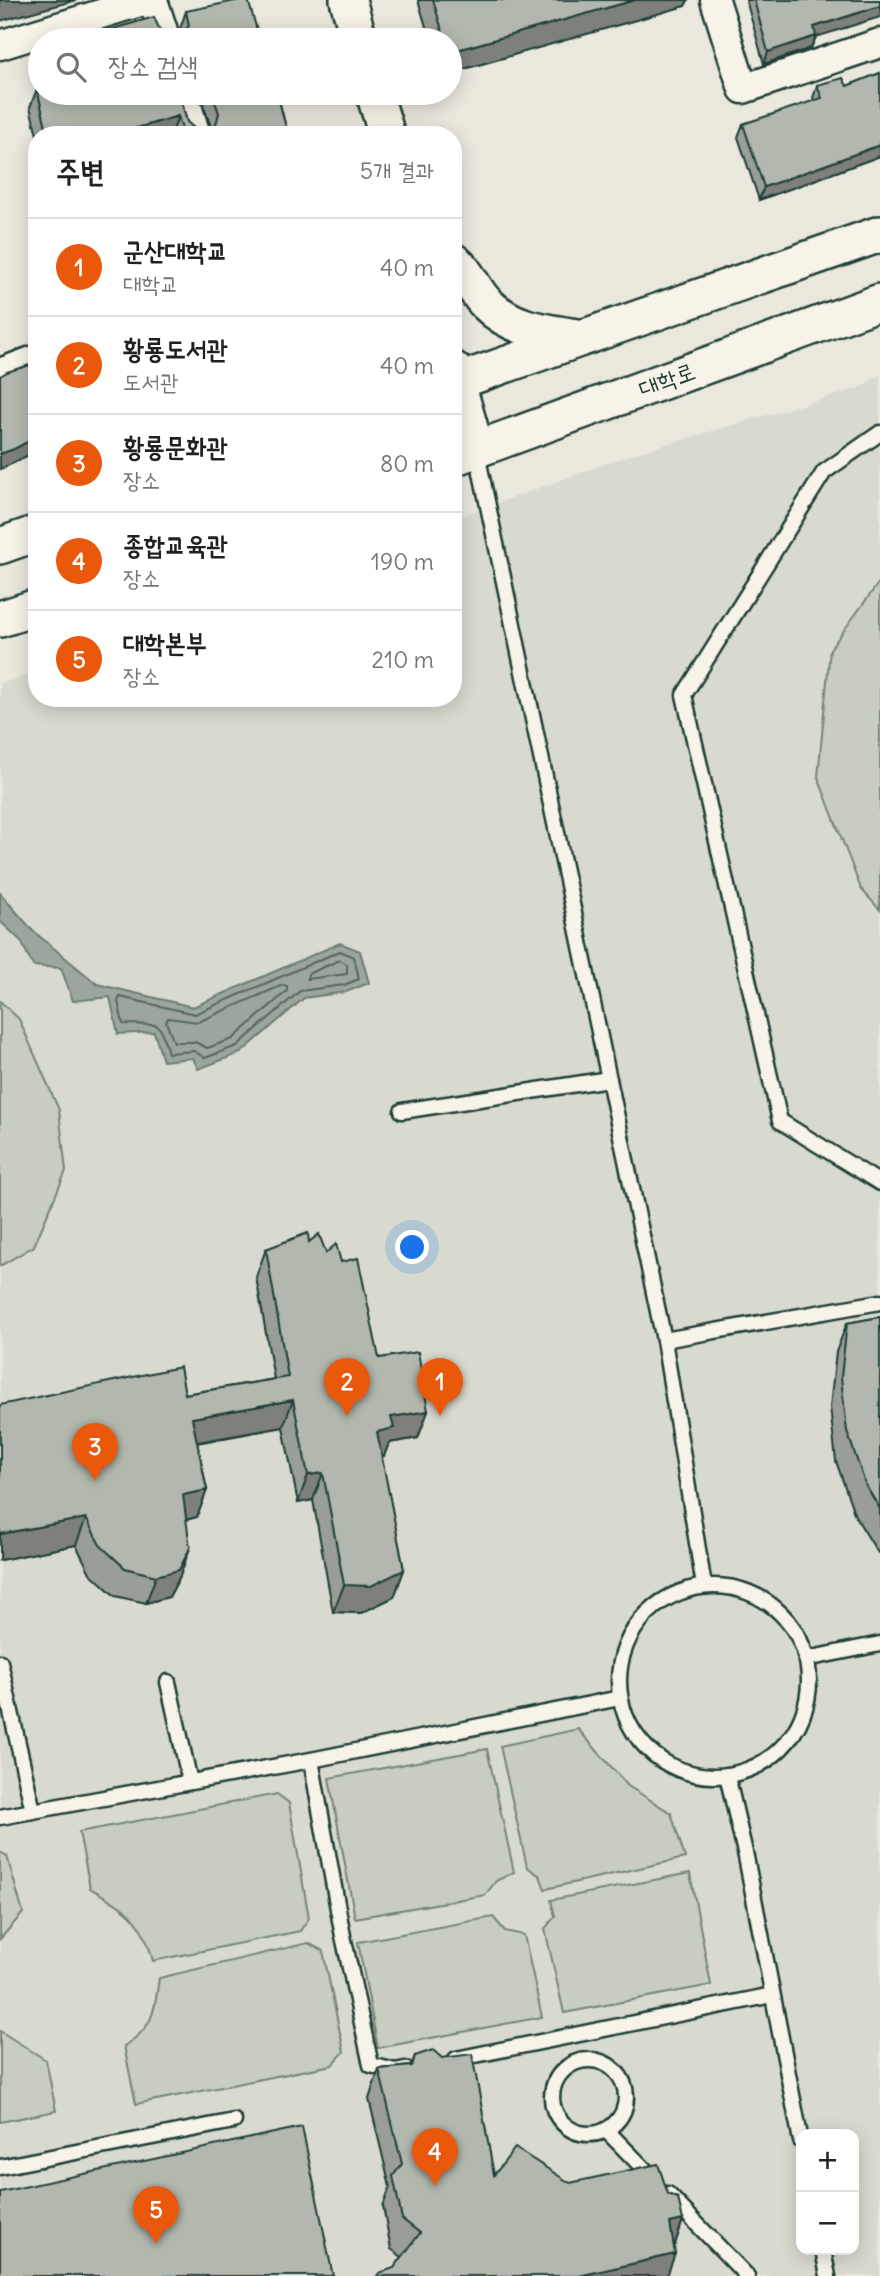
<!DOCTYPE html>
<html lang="ko">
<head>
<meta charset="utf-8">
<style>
	body { margin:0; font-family:Delius,"Poor Story",sans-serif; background:#f2f2f2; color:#202124 }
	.controls { position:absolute; right:21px; bottom:21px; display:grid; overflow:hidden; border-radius:14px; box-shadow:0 4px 18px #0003 }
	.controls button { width:63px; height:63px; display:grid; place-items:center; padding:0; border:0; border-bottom:2px solid #e0e0e0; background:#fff; color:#202124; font:35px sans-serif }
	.you { position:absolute; left:413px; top:1248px; width:24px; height:24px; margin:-18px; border:5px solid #fff; border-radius:50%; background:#1a73e8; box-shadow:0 0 0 10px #1a73e833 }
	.badge { display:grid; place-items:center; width:46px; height:46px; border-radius:50%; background:#ea580c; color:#fff; font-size:23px; font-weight:700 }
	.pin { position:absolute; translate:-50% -58px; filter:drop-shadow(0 2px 4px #0008) }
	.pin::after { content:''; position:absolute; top:37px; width:24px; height:21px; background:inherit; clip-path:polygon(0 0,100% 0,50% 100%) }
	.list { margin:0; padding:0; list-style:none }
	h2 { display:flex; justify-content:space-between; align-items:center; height:91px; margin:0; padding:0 28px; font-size:30px }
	h2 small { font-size:23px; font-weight:400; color:#757577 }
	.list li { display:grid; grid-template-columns:46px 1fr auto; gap:21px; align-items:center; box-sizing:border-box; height:98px; padding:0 28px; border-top:2px solid #e0e0e0 }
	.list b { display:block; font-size:26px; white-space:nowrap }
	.list p { margin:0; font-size:23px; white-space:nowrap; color:#757577 }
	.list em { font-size:23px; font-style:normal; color:#757577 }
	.icon { flex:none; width:38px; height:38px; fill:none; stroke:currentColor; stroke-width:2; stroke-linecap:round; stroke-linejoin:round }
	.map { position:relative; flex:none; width:880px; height:2276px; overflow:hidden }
	.search { position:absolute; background:#fff; box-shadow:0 4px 18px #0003; left:28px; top:28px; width:434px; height:77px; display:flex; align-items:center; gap:18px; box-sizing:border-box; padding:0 24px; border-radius:38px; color:#757577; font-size:26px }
	.panel { position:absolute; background:#fff; box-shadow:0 4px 18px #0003; left:28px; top:126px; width:434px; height:581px; border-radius:28px }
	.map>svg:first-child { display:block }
</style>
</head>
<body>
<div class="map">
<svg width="880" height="2276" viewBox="0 0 880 2276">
	<rect width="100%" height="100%" fill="#eae8dd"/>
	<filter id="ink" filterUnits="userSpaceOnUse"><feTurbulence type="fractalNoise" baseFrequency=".0143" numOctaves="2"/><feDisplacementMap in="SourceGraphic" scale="14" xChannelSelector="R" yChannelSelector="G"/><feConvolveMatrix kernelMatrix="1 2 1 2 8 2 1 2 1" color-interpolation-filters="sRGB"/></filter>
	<g filter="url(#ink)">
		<!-- built -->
		<path fill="#d9dacf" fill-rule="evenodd" d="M880,374V2276H0V684L37,671V698H453V519L633,454L859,388ZM801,2134H854V2250H801Z"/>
		<!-- green -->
		<g fill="#c8ccc1" stroke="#74847a" stroke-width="2">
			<polygon points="880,581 880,910 861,889 818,777 830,649"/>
			<polygon points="0,1001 19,1019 59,1110 66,1171 34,1246 0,1266"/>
			<polygon points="578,1729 628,1786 671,1813 685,1858 545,1889 540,1876 527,1867 500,1746"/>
			<polygon points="487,1749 514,1872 496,1881 485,1895 355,1918 329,1778"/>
			<path d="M277,1794L289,1803L309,1918L300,1931L153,1961C142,1917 128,1910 90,1888L79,1832Z"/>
			<polygon points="0,1852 7,1856 23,1913 0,1939"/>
			<polygon points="690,1873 711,1985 564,2013 545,1929 555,1916 551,1900"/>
			<polygon points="493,1917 505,1931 524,1935 542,2017 378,2048 358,1942"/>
			<path d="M308,1943L323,1951L344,2052L332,2065L136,2104L124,2046C155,2026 154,2012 159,1978Z"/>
			<polygon points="0,2031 46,2060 56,2111 0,2122"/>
		</g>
		<!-- water -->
		<polygon fill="#9ca69c" stroke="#6a7c72" stroke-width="2" points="0,893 33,931 97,984 193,1007 340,943 360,951 369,983 346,992 304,998 241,1053 198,1069 193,1058 163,1061 154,1032 118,1034 110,997 73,1001 61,968 33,966 21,941 0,921"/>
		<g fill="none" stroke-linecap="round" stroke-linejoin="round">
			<!-- shore -->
			<g stroke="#51675e" stroke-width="2">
				<polygon points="340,951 354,957 359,979 344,985 300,991 237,1046 205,1058 194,1051 168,1053 161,1030 156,1025 123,1024 118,1001 120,997 195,1014"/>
				<polygon points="340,960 347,964 347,974 307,979 308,974"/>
				<polygon points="283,985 287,986 287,991 233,1039 207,1048 195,1042 174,1042 166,1022 168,1018 198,1022"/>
			</g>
			<!-- service casing -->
			<g stroke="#1f3d34" stroke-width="19">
				<g id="service">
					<polyline points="880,433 824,472 684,695 780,1121 880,1183"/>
					<polyline points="476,449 664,1340 704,1586"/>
					<polyline points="402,1111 609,1079"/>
					<polyline points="664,1340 880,1302"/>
					<circle cx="714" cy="1681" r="95"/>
					<polyline points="806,1659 880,1644"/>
					<polyline points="0,1662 33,1811"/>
					<polyline points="168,1682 190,1782"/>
					<polyline points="311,1760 342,1931 371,2065 395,2071 405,2069"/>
					<polyline points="727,1775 746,1857 801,2141"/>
					<polyline points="0,1817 311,1760 620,1698"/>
					<polyline points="456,2059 772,1995"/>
					<circle cx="589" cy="2097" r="37"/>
					<polyline points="606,2130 654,2179"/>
					<polyline points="0,2167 234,2121"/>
					<polyline points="668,2194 747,2276"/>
					<polyline points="823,2250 828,2276"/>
				</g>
			</g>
			<!-- minor casing -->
			<g stroke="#1f3d34" stroke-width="33">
				<g id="minor">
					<polyline points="153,0 166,40"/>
					<polyline points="715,0 743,89 880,43"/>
					<polyline points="0,45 146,0"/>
					<polyline points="183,93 196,135"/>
					<polyline points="0,373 37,359"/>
				</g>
			</g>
			<!-- tertiary casing -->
			<g stroke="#1f3d34" stroke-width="40">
				<g id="tertiary">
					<polyline points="348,0 359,40"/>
					<polyline points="374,93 387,135"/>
					<path d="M453,261C469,272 473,291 487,304C512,329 544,332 578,337"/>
					<polyline points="453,369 476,449"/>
					<polyline points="453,383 880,234"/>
					<polyline points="453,458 880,302"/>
					<polyline points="0,546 37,533"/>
					<polyline points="0,619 37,607"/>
				</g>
			</g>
			<!-- service -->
			<use href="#service" stroke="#f7f3e8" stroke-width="14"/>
			<!-- minor -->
			<use href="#minor" stroke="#f7f3e8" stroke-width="28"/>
			<!-- tertiary -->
			<use href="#tertiary" stroke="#f7f3e8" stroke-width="35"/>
		</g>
		<!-- wall -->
		<g fill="#999e96" stroke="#1f3d34" stroke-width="2">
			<polygon points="418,0 688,0 685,6 450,73 450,40 430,40"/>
			<polygon points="746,0 880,0 816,37 811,48 764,64"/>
			<polygon points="186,11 260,40 75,40 162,35 177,38 181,34 180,29"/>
			<polygon points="880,73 880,156 759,200 738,137 743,124 814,101 813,98 817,85 847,86"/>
			<polygon points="37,89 179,93 187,122 199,135 172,135 172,134 168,135 37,135 30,107"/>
			<polygon points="199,93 277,93 288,135 207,135 207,133 212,130"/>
			<polygon points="309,1242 341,1262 379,1358 428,1411 418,1438 389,1443 384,1456 381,1456 404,1570 394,1597 361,1613 333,1612 313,1500 298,1503 283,1427 197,1443 207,1490 197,1517 186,1520 180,1576 169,1597 146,1603 115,1596 90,1573 76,1545 0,1560 185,1394 274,1379 256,1277 266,1249"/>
			<polygon points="880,1317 880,1553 878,1553 855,1516 836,1461 830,1407 836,1352 847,1323"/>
			<polygon points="415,2056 494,2175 668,2194 683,2220 674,2247 394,2268 402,2257 391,2249 383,2206 390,2187 369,2099 379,2069 411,2066"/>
		</g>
		<!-- shaded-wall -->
		<g fill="#7d817a" stroke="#1f3d34" stroke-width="2">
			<polygon points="0,0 77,0 0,21"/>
			<polygon points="635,0 688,0 685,6 450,73 450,52"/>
			<polygon points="880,6 880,17 816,37 811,48 764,64 768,52 814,27"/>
			<polygon points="178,116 172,134 168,135 113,135"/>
			<polygon points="880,145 880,156 759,200 764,187"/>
			<polygon points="37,437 37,451 7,466 0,469 0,454"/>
			<polygon points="293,1400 283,1427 181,1445 192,1418"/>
			<polygon points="428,1411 418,1438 389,1443 384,1456 367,1460 377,1432 391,1417"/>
			<polygon points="323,1473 313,1500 298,1503 308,1475"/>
			<polygon points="207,1490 197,1517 173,1523 183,1495"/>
			<polygon points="86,1518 76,1545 0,1560 0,1534"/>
			<polygon points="190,1548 180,1576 169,1597 146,1603 156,1576"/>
			<polygon points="404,1570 394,1597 361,1613 333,1612 344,1585"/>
			<polygon points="683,2220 673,2249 670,2223"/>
			<polygon points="675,2254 667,2276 579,2276"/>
		</g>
		<!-- building -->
		<g fill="#b2b8ae" stroke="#1f3d34" stroke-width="2">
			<polygon points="240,0 248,0 260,40 75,40 154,17 162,35 177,38 189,26 186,11"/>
			<polygon points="433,0 635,0 450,52 450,40 445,40"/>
			<polygon points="754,0 880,0 880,6 814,27 816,36 768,52"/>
			<polygon points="880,73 880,145 764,187 743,124 822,98 817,85 843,78 847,86"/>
			<polygon points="40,88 40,93 179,93 187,122 200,133 193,135 184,135 178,116 113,135 48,135 37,89"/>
			<polygon points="212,93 277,93 288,135 208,135 207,133 215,128 219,113"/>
			<polygon points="30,365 37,375 37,437 14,449 0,454 0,376 7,372"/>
			<polygon points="308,1233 309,1242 319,1234 326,1253 336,1244 341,1262 358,1258 379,1358 418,1352 428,1411 391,1417 394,1428 377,1432 404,1570 371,1586 344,1585 323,1473 308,1475 293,1400 192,1418 207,1490 183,1495 190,1548 179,1570 156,1576 125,1568 100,1545 86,1518 0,1534 0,1405 180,1367 185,1394 288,1377 266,1249"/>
			<polygon points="880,1317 880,1509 866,1486 847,1431 841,1377 847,1323"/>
			<polygon points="433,2050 442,2058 472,2054 494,2175 515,2148 570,2183 658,2164 668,2194 678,2198 683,2220 670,2223 675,2254 579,2276 377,2276 379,2273 394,2268 420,2233 402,2219 393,2176 402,2164 379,2069 412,2066 415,2056"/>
			<polygon points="302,2127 333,2276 0,2276 0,2192"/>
		</g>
	</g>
	<g text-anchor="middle" stroke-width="5" stroke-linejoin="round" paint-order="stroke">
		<!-- street labels -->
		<g font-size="24" fill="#1f3d34" stroke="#f7f3e8">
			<text transform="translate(667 380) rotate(-20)" y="8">대학로</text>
		</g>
	</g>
</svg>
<div class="controls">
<button>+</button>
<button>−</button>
</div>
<div class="you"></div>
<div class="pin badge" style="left:440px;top:1416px">1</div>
<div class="pin badge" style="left:347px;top:1416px">2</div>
<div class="pin badge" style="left:95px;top:1481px">3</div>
<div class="pin badge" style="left:435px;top:2186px">4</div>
<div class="pin badge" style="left:156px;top:2244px">5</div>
<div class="search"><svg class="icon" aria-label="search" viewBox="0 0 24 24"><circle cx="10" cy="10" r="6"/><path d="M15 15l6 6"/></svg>장소 검색</div>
<section class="panel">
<h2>주변<small>5개 결과</small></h2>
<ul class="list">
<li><span class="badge">1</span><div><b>군산대학교</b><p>대학교</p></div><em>40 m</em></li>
<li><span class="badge">2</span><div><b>황룡도서관</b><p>도서관</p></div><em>40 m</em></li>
<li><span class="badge">3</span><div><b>황룡문화관</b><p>장소</p></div><em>80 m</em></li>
<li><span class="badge">4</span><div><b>종합교육관</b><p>장소</p></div><em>190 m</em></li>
<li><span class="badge">5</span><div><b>대학본부</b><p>장소</p></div><em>210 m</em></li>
</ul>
</section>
</div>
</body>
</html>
